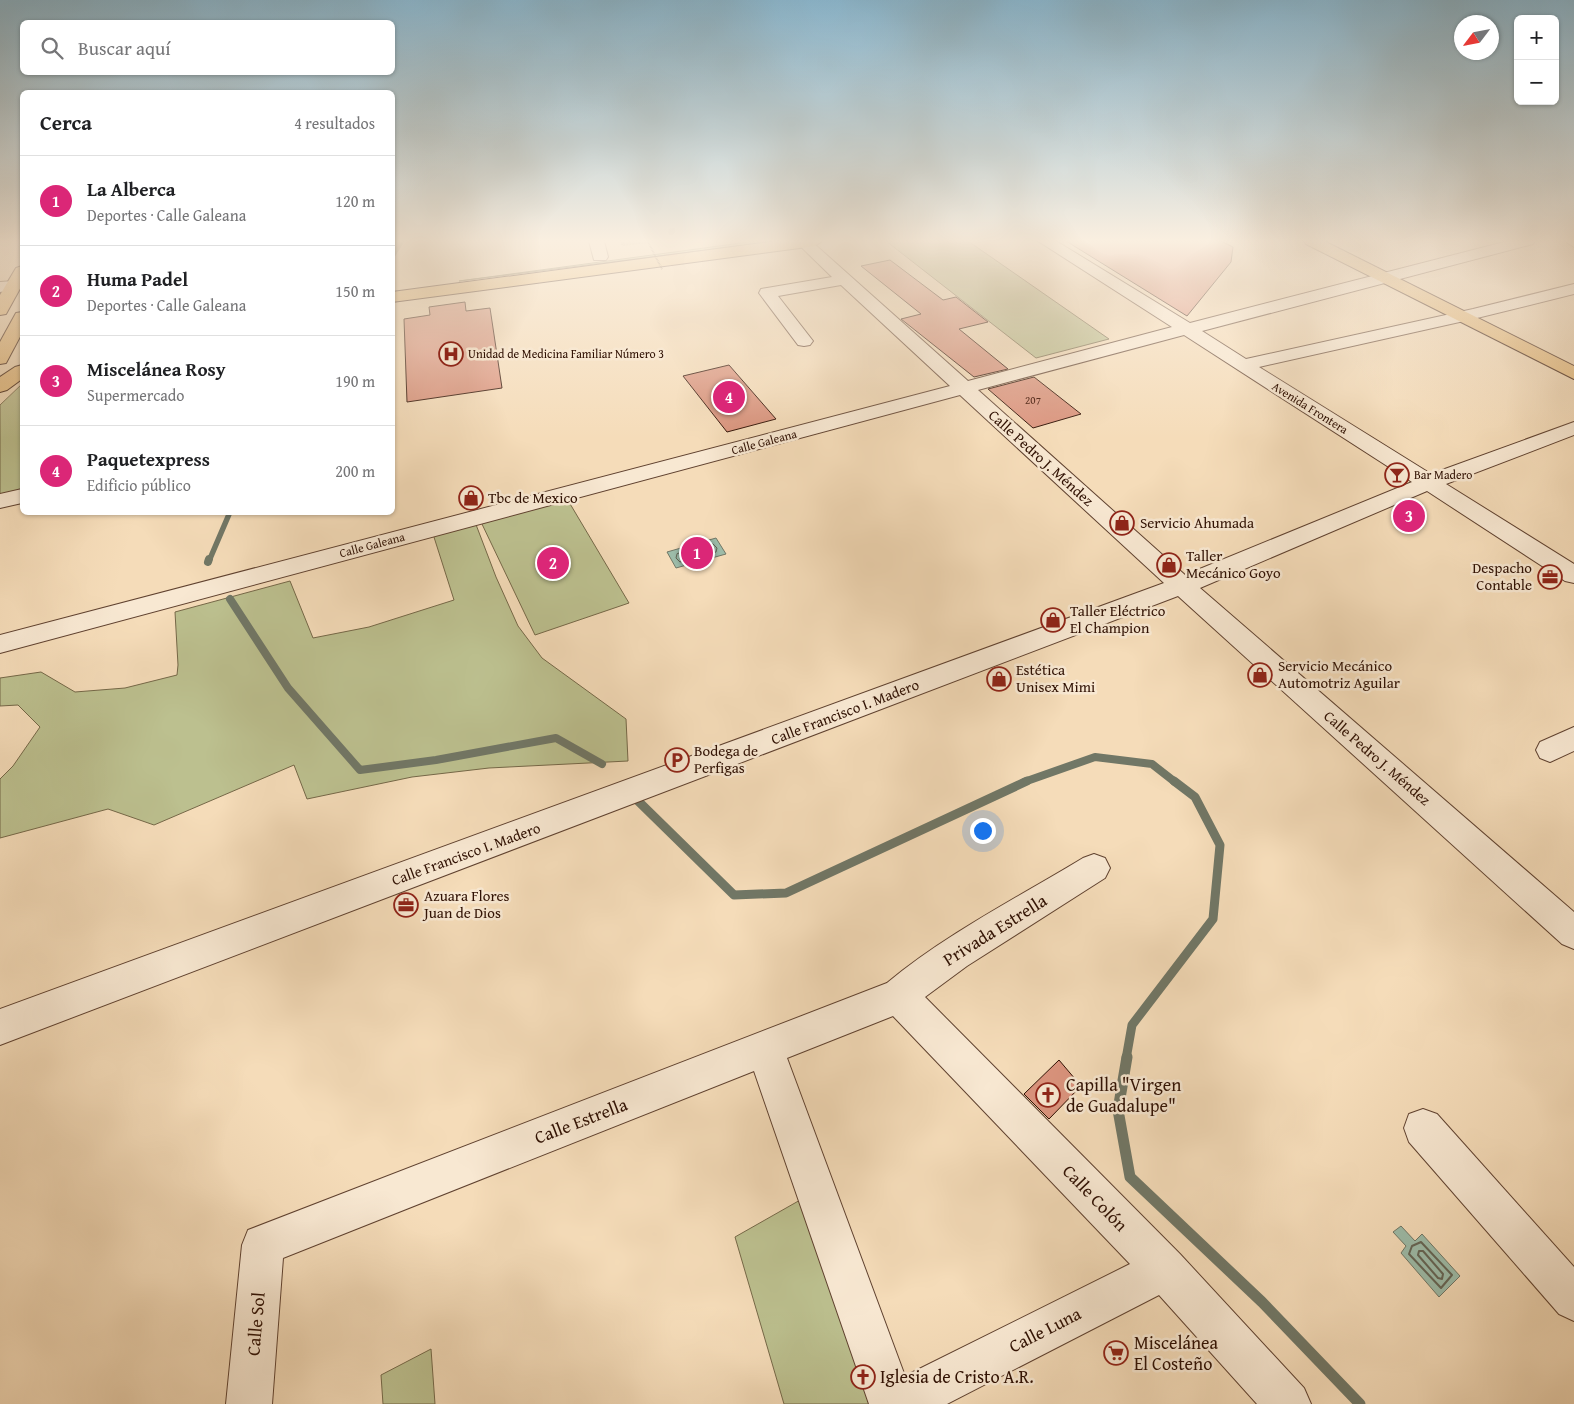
<!DOCTYPE html>
<html lang="es">
<head>
<meta charset="utf-8">
<style>
	body { margin:0; font-family:"Gentium Book Plus",serif; background:#f2f2f2; color:#202124 }
	.controls { position:absolute; right:15px; top:15px; display:grid; overflow:hidden; border-radius:8px; box-shadow:0 1px 4px #0004 }
	.controls button { width:45px; height:45px; display:grid; place-items:center; padding:0; border:0; border-bottom:1px solid #e0e0e0; background:#fff; color:#202124; font:25px sans-serif }
	.compass { position:absolute; left:1454px; top:15px; width:45px; height:45px; border-radius:50%; background:#fff; box-shadow:0 1px 4px #0004; rotate:238deg }
	.you { position:absolute; left:982px; top:830px; width:18px; height:18px; margin:-12px; border:4px solid #fff; border-radius:50%; background:#1a73e8; box-shadow:0 0 0 8px #1a73e833 }
	.badge { display:grid; place-items:center; width:32px; height:32px; border-radius:50%; background:#db2777; color:#fff; font-size:16px; font-weight:700 }
	.pin { position:absolute; translate:-50% -50%; border:2px solid #fff; box-shadow:0 1px 5px #0006 }
	.list { margin:0; padding:0; list-style:none }
	h2 { display:flex; justify-content:space-between; align-items:center; height:65px; margin:0; padding:0 20px; font-size:21px }
	h2 small { font-size:16px; font-weight:400; color:#757577 }
	.list li { display:grid; grid-template-columns:32px 1fr auto; gap:15px; align-items:center; box-sizing:border-box; height:90px; padding:0 20px; border-top:1px solid #e0e0e0 }
	.list b { display:block; font-size:19px; white-space:nowrap }
	.list p { margin:0; font-size:16px; white-space:nowrap; color:#757577 }
	.list em { font-size:16px; font-style:normal; color:#757577 }
	.icon { flex:none; width:28px; height:28px; fill:none; stroke:currentColor; stroke-width:2; stroke-linecap:round; stroke-linejoin:round }
	.map { position:relative; flex:none; width:1574px; height:1404px; overflow:hidden }
	.search { position:absolute; background:#fff; box-shadow:0 1px 4px #0004; left:20px; top:20px; width:375px; height:55px; display:flex; align-items:center; gap:12px; box-sizing:border-box; padding:0 18px; border-radius:8px; color:#757577; font-size:19px }
	.panel { position:absolute; background:#fff; box-shadow:0 1px 4px #0004; left:20px; top:90px; width:375px; height:425px; border-radius:8px }
	.map>svg:first-child { display:block }
</style>
</head>
<body>
<div class="map">
<svg width="1574" height="1404" viewBox="0 0 1574 1404">
	<rect width="100%" height="100%" fill="#f5dcb9"/>
	<filter id="stains"><feTurbulence type="fractalNoise" baseFrequency=".004" numOctaves="4"/><feColorMatrix values="0 0 0 0 .2 0 0 0 0 .09 0 0 0 0 .02 0 0 0 .5 -.17"/></filter>
	<radialGradient id="worn" r=".72"><stop offset=".6" stop-color="#630" stop-opacity="0"/><stop offset="1" stop-color="#630" stop-opacity=".3"/></radialGradient>
	<!-- green -->
	<g fill="#bcc08f" stroke="#756848">
		<polygon points="756,241 779,241 459,281"/>
		<polygon points="886,241 968,241 1109,339 1036,358"/>
		<polygon points="22,384 22,497 0,502 0,405"/>
		<polygon points="566,497 629,603 535,635 481,522"/>
		<polygon points="475,522 496,577 518,626 542,658 626,719 628,761 489,768 412,777 307,799 294,765 154,825 108,809 0,838 0,779 13,766 40,727 18,705 0,706 0,678 41,672 75,692 125,688 177,675 178,665 175,612 290,581 313,638 369,627 454,600 433,534"/>
		<polygon points="809,1195 873,1404 784,1404 735,1237"/>
		<polygon points="431,1349 435,1404 383,1404 381,1375"/>
	</g>
	<!-- water -->
	<g fill="#9dbca9" stroke="#717766">
		<polygon points="716,538 726,554 676,568 667,552"/>
		<polygon points="1401,1226 1415,1241 1422,1234 1460,1276 1439,1297 1401,1253 1406,1246 1393,1232"/>
	</g>
	<g fill="none" stroke-linecap="round" stroke-linejoin="round">
		<!-- shore-far1 -->
		<polygon stroke="#666656" stroke-width="1" points="713,544 717,548 716,552 680,562 676,558 677,554"/>
		<!-- shore -->
		<g stroke="#666656" stroke-width="2">
			<polygon points="1421,1242 1452,1275 1441,1288 1409,1254 1412,1246"/>
			<polygon points="1419,1251 1423,1251 1443,1274 1442,1279 1438,1278 1418,1255"/>
		</g>
		<!-- stream-far4 -->
		<polyline stroke="#717766" stroke-width="4.5" points="392,257 402,241"/>
		<!-- stream-far3 -->
		<polyline stroke="#717766" stroke-width="5.5" points="209,561 230,512"/>
		<!-- stream-far2 -->
		<g stroke="#717766" stroke-width="8">
			<polyline points="208,562 209,559"/>
			<polyline points="230,599 288,688 360,770 436,760 556,738 602,764"/>
			<polyline points="1024,782 1095,757 1152,764 1175,782"/>
		</g>
		<!-- stream-far1 -->
		<g stroke="#717766" stroke-width="9">
			<polyline points="633,796 734,895 786,893 1027,781"/>
			<polyline points="1126,1059 1132,1025 1213,919 1220,845 1195,797 1174,781"/>
		</g>
		<!-- stream -->
		<polyline stroke="#717766" stroke-width="11" points="1127,1057 1118,1110 1130,1177 1262,1302 1360,1404"/>
	</g>
	<!-- building -->
	<g fill="#db947e" stroke="#2e0f02">
		<polygon points="1066,241 1221,241 1233,247 1231,262 1187,316"/>
		<polygon points="890,260 943,300 956,297 988,322 959,329 1008,369 974,377 901,319 921,314 861,266"/>
		<polygon points="465,302 466,311 490,308 502,388 407,402 404,319 430,315 429,307"/>
		<polygon points="729,365 776,419 727,432 683,376"/>
		<polygon points="1034,377 1081,414 1033,428 988,389"/>
		<polygon points="1059,1060 1081,1086 1049,1119 1024,1094"/>
	</g>
	<g fill="none" stroke-linecap="round" stroke-linejoin="round">
		<!-- minor casing -->
		<g stroke="#604230" stroke-width="2">
			<g id="minor">
				<polygon points="589,241 604,241 608,257 606,260 594,260"/>
				<path d="M795,241H811L968,381L1172,327L1038,241H1056L1190,323L1508,241H1535L1533,244L1202,331L1246,359L1473,309L1574,284V294L1473,319L1259,367L1431,474L1574,422V435L1446,484L1574,564V583L1565,581L1427,491L1200,588L1574,912V949L1562,944L1178,596L0,1045V1009L1164,583L960,395L0,653V635L950,386L841,285L778,296L813,341L810,345L804,346L798,345L759,293L761,289L767,288L832,277ZM1184,335L1412,482L1185,575L978,390Z"/>
				<polygon points="1565,241 1574,241 1574,247"/>
				<polygon points="13,281 19,283 21,286 19,289 0,292 0,282"/>
				<polygon points="22,489 22,503 0,508 0,494"/>
				<polygon points="1574,727 1574,751 1550,762 1540,758 1536,750 1540,742"/>
				<path d="M1094,854L1105,858L1110,868L1105,878L967,966L925,997L1180,1254L1304,1388L1311,1404H1257L1159,1295L947,1404H869L754,1071L283,1258L272,1404H226L242,1245L248,1230L887,983C946,934 1017,898 1083,858ZM893,1016L1130,1264L905,1376L787,1058Z"/>
				<polygon points="1423,1109 1437,1114 1574,1267 1574,1321 1559,1314 1409,1142 1404,1128 1409,1114"/>
			</g>
		</g>
		<!-- major casing -->
		<g stroke="#2e0f02" stroke-width="2">
			<g id="major">
				<polygon points="777,241 822,241 815,246 392,302 392,292"/>
				<polygon points="1304,241 1324,241 1574,366 1574,379 1306,244"/>
				<polygon points="22,266 22,285 6,314 0,315 0,295 16,268"/>
				<polygon points="22,312 22,333 6,363 0,364 0,342 16,313"/>
				<polygon points="22,365 22,379 7,390 0,392 0,377 15,367"/>
			</g>
		</g>
		<!-- path -->
		<polyline stroke="#2e0f02" stroke-width="2" stroke-dasharray="0.5 1" stroke-linecap="butt" points="637,241 622,243 622,245 648,242"/>
		<!-- minor -->
		<use href="#minor" fill="#f8e8d2" fill-rule="evenodd"/>
		<!-- major -->
		<use href="#major" fill="#eabe7c" fill-rule="evenodd"/>
		<!-- path-bridge -->
		<polyline stroke="#2e0f02" stroke-width="2" stroke-dasharray="0.5 1" stroke-linecap="butt" points="648,242 662,269"/>
	</g>
	<!-- sky -->
	<linearGradient id="sky" x2="0" y2="1"><stop stop-color="#8ab7cf"/><stop offset="0.55" stop-color="#faefe0"/><stop offset="1" stop-color="#faefe0" stop-opacity="0"/></linearGradient>
	<rect width="1574" height="438" fill="url(#sky)"/>
	<!-- icons -->
	<defs>
		<g id="hospital-ring" transform="scale(1.25)"><circle r="9.5" fill="#f8e8d2" stroke="#8f2418" stroke-width="1.5"/><path d="M-5-5h3v3.5h4V-5h3V5h-3V1.5h-4V5h-3Z" fill="#8f2418"/></g>
		<g id="bar-ring" transform="scale(1.25)"><circle r="9.5" fill="#f8e8d2" stroke="#8f2418" stroke-width="1.5"/><path d="M-6-5H6L.8 .8V4.5H3.5V6h-7V4.5H-.8V.8Z" fill="#8f2418"/></g>
		<g id="shop-ring" transform="scale(1.25)"><circle r="9.5" fill="#f8e8d2" stroke="#8f2418" stroke-width="1.5"/><path d="M-5-2.5h2.3a2.7 3.5 0 0 1 5.4 0H5L5.5 6h-11ZM-1.5-2.5h3a1.5 2.3 0 0 0-3 0Z" fill="#8f2418"/></g>
		<g id="office-ring" transform="scale(1.25)"><circle r="9.5" fill="#f8e8d2" stroke="#8f2418" stroke-width="1.5"/><path d="M-6-3h4V-5.5h4V-3h4V5H-6ZM-1-4.5V-3h2v-1.5ZM-6 0V1H6V0Z" fill="#8f2418"/></g>
		<g id="parking-ring" transform="scale(1.25)"><circle r="9.5" fill="#f8e8d2" stroke="#8f2418" stroke-width="1.5"/><path d="M-3.5-5.5H1a3.5 3.5 0 0 1 0 7H-1V5.5H-3.5ZM-1-3.4V-.6H.8a1.4 1.4 0 0 0 0-2.8Z" fill="#8f2418"/></g>
		<g id="church-ring" transform="scale(1.25)"><circle r="9.5" fill="#f8e8d2" stroke="#8f2418" stroke-width="1.5"/><path d="M-1.2-6h2.4v3.5h3.3v2.4h-3.3V6h-2.4V-.1h-3.3v-2.4h3.3Z" fill="#8f2418"/></g>
		<g id="supermarket-ring" transform="scale(1.25)"><circle r="9.5" fill="#f8e8d2" stroke="#8f2418" stroke-width="1.5"/><path d="M-6-5.5h2.5l.6 2H6L4.5 2H-2.5L-4.4-4H-6ZM-1.5 3.2a1.3 1.3 0 1 0 .1 0ZM3 3.2a1.3 1.3 0 1 0 .1 0Z" fill="#8f2418"/></g>
	</defs>
	<g fill-rule="evenodd">
		<use href="#hospital-ring" x="451" y="354"/>
		<use href="#bar-ring" x="1397" y="475"/>
		<use href="#shop-ring" x="471" y="498"/>
		<use href="#shop-ring" x="1122" y="523"/>
		<use href="#shop-ring" x="1169" y="565"/>
		<use href="#office-ring" x="1550" y="577"/>
		<use href="#shop-ring" x="1053" y="620"/>
		<use href="#shop-ring" x="1260" y="675"/>
		<use href="#shop-ring" x="999" y="679"/>
		<use href="#parking-ring" x="677" y="760"/>
		<use href="#office-ring" x="406" y="905"/>
		<use href="#church-ring" x="1048" y="1095"/>
		<use href="#supermarket-ring" x="1116" y="1353"/>
		<use href="#church-ring" x="863" y="1377"/>
	</g>
	<g text-anchor="middle" stroke-width="5" stroke-linejoin="round" paint-order="stroke">
		<!-- far-number labels -->
		<g font-size="11" fill="#593021">
			<text x="1033" y="404">207</text>
		</g>
		<!-- far-poi labels -->
		<g font-size="12" fill="#2e0f02" stroke="#f8e8d2" text-anchor="start">
			<text x="468" y="358">Unidad de Medicina Familiar Número 3</text>
			<text x="1414" y="479">Bar Madero</text>
		</g>
		<!-- far-street labels -->
		<g font-size="12" fill="#2e0f02" stroke="#f8e8d2">
			<text transform="translate(1310 408) rotate(32)" y="4">Avenida Frontera</text>
			<text transform="translate(764 442) rotate(-15)" y="4">Calle Galeana</text>
			<text transform="translate(372 545) rotate(-15)" y="4">Calle Galeana</text>
		</g>
		<!-- street labels -->
		<g font-size="15" fill="#2e0f02" stroke="#f8e8d2">
			<text transform="translate(1041 458) rotate(42)" y="5">Calle Pedro J. Méndez</text>
			<text transform="translate(845 712) rotate(-21)" y="5">Calle Francisco I. Madero</text>
			<text transform="translate(1377 758) rotate(41)" y="5">Calle Pedro J. Méndez</text>
			<text transform="translate(466 854) rotate(-20)" y="5">Calle Francisco I. Madero</text>
		</g>
		<!-- poi labels -->
		<g font-size="15" fill="#2e0f02" stroke="#f8e8d2" text-anchor="start">
			<text x="488" y="503">Tbc de Mexico</text>
			<text x="1140" y="528">Servicio Ahumada</text>
			<text x="1186" y="561">Taller<tspan x="1186" dy="17">Mecánico Goyo</tspan></text>
			<text x="1532" y="573" text-anchor="end">Despacho<tspan x="1532" dy="17">Contable</tspan></text>
			<text x="1070" y="616">Taller Eléctrico<tspan x="1070" dy="17">El Champion</tspan></text>
			<text x="1278" y="671">Servicio Mecánico<tspan x="1278" dy="17">Automotriz Aguilar</tspan></text>
			<text x="1016" y="675">Estética<tspan x="1016" dy="17">Unisex Mimi</tspan></text>
			<text x="694" y="756">Bodega de<tspan x="694" dy="17">Perfigas</tspan></text>
			<text x="424" y="901">Azuara Flores<tspan x="424" dy="17">Juan de Dios</tspan></text>
		</g>
		<!-- near-street labels -->
		<g font-size="18" fill="#2e0f02" stroke="#f8e8d2">
			<text transform="translate(995 930) rotate(-32)" y="6">Privada Estrella</text>
			<text transform="translate(581 1121) rotate(-21)" y="6">Calle Estrella</text>
			<text transform="translate(1095 1198) rotate(46)" y="6">Calle Colón</text>
			<text transform="translate(256 1324) rotate(-85)" y="6">Calle Sol</text>
			<text transform="translate(1045 1330) rotate(-27)" y="6">Calle Luna</text>
		</g>
		<!-- near-poi labels -->
		<g font-size="18" fill="#2e0f02" stroke="#f8e8d2" text-anchor="start">
			<text x="1066" y="1091">Capilla "Virgen<tspan x="1066" dy="21">de Guadalupe"</tspan></text>
			<text x="1134" y="1349">Miscelánea<tspan x="1134" dy="21">El Costeño</tspan></text>
			<text x="880" y="1383">Iglesia de Cristo A.R.</text>
		</g>
	</g>
	<rect width="100%" height="100%" filter="url(#stains)"/>
	<rect width="100%" height="100%" fill="url(#worn)"/>
</svg>
<div class="controls">
<button>+</button>
<button>−</button>
</div>
<svg class="compass" viewBox="-18 -18 36 36"><path d="M0-13l5 13h-10z" fill="#e53935"/><path d="M0 13l5-13h-10z" fill="#757577"/></svg>
<div class="you"></div>
<div class="pin badge" style="left:697px;top:553px">1</div>
<div class="pin badge" style="left:553px;top:563px">2</div>
<div class="pin badge" style="left:1409px;top:516px">3</div>
<div class="pin badge" style="left:729px;top:397px">4</div>
<div class="search"><svg class="icon" aria-label="search" viewBox="0 0 24 24"><circle cx="10" cy="10" r="6"/><path d="M15 15l6 6"/></svg>Buscar aquí</div>
<section class="panel">
<h2>Cerca<small>4 resultados</small></h2>
<ul class="list">
<li><span class="badge">1</span><div><b>La Alberca</b><p>Deportes · Calle Galeana</p></div><em>120 m</em></li>
<li><span class="badge">2</span><div><b>Huma Padel</b><p>Deportes · Calle Galeana</p></div><em>150 m</em></li>
<li><span class="badge">3</span><div><b>Miscelánea Rosy</b><p>Supermercado</p></div><em>190 m</em></li>
<li><span class="badge">4</span><div><b>Paquetexpress</b><p>Edificio público</p></div><em>200 m</em></li>
</ul>
</section>
</div>
</body>
</html>
